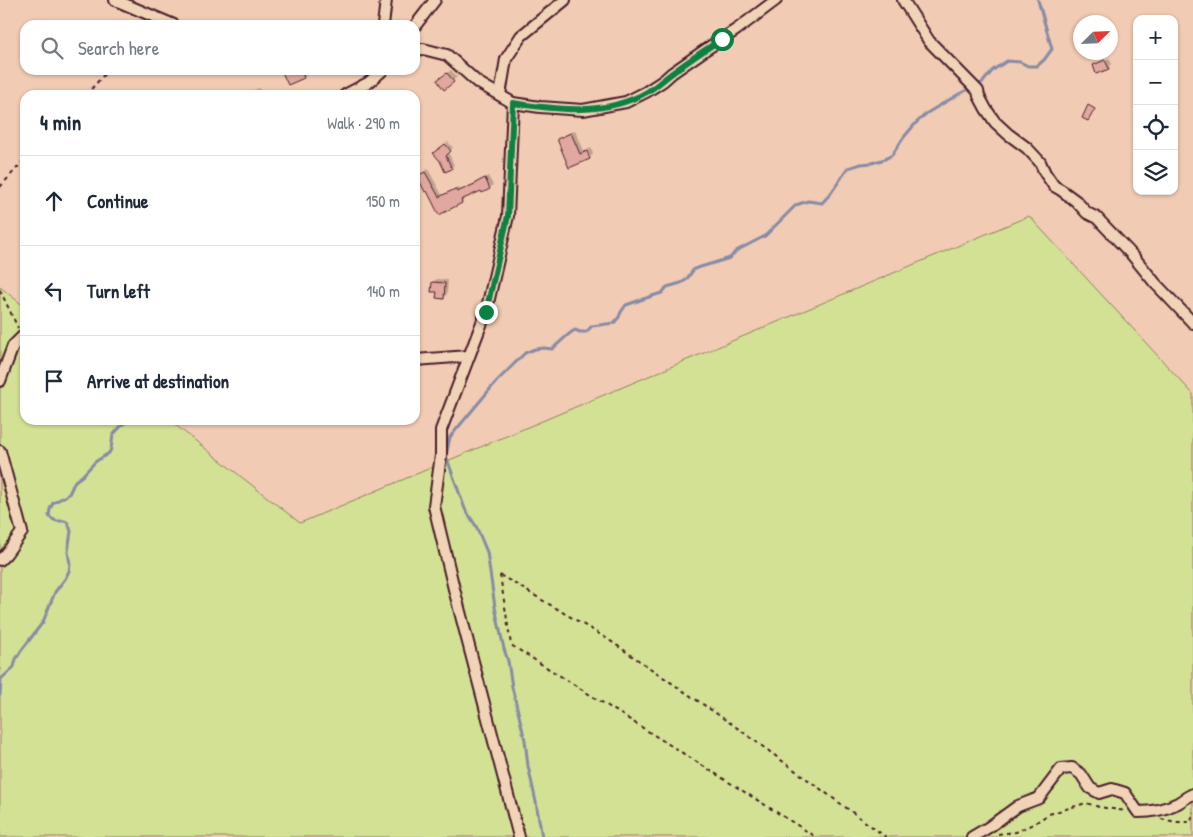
<!DOCTYPE html>
<html lang="en">
<head>
<meta charset="utf-8">
<style>
	body { margin:0; font-family:"Patrick Hand",sans-serif; background:#f6f6f7; color:#1f2937 }
	.controls { position:absolute; right:15px; top:15px; display:grid; overflow:hidden; border-radius:10px; box-shadow:0 1px 4px #0004 }
	.controls button { width:45px; height:45px; display:grid; place-items:center; padding:0; border:0; border-bottom:1px solid #e0e1e3; background:#fff; color:#1f2937; font:25px sans-serif }
	.compass { position:absolute; left:1073px; top:15px; width:45px; height:45px; border-radius:50%; background:#fff; box-shadow:0 1px 4px #0004; rotate:66deg }
	.stop { position:absolute; width:15px; height:15px; margin:-11px; border:4px solid #0b8043; border-radius:50%; background:#fff }
	.stop.end { background:#0b8043; border-color:#fff; box-shadow:0 1px 5px #0008 }
	.list { margin:0; padding:0; list-style:none }
	h2 { display:flex; justify-content:space-between; align-items:center; height:65px; margin:0; padding:0 20px; font-size:21px }
	h2 small { font-size:16px; font-weight:400; color:#747a83 }
	.list li { display:grid; grid-template-columns:32px 1fr auto; gap:15px; align-items:center; box-sizing:border-box; height:90px; padding:0 20px; border-top:1px solid #e0e1e3 }
	.list b { display:block; font-size:19px; white-space:nowrap }
	.list em { font-size:16px; font-style:normal; color:#747a83 }
	.icon { flex:none; width:28px; height:28px; fill:none; stroke:currentColor; stroke-width:2; stroke-linecap:round; stroke-linejoin:round }
	.map { position:relative; flex:none; width:1193px; height:837px; overflow:hidden }
	.search { position:absolute; background:#fff; box-shadow:0 1px 4px #0004; left:20px; top:20px; width:400px; height:55px; display:flex; align-items:center; gap:12px; box-sizing:border-box; padding:0 18px; border-radius:15px; color:#747a83; font-size:19px }
	.panel { position:absolute; background:#fff; box-shadow:0 1px 4px #0004; left:20px; top:90px; width:400px; height:335px; border-radius:15px }
	.map>svg:first-child { display:block }
</style>
</head>
<body>
<div class="map">
<svg width="1193" height="837" viewBox="0 0 1193 837">
	<rect width="100%" height="100%" fill="#f1cbb3"/>
	<filter id="ink" filterUnits="userSpaceOnUse"><feTurbulence type="fractalNoise" baseFrequency=".02" numOctaves="2"/><feDisplacementMap in="SourceGraphic" scale="10" xChannelSelector="R" yChannelSelector="G"/><feConvolveMatrix kernelMatrix="1 2 1 2 8 2 1 2 1" color-interpolation-filters="sRGB"/></filter>
	<g filter="url(#ink)">
		<!-- green -->
		<polygon fill="#d2e194" stroke="#8e8060" points="1029,216 1193,394 1193,837 0,837 0,287 25,307 25,420 169,420 300,523"/>
		<!-- shadow -->
		<g fill="#0003">
			<polygon points="1080,28 1080,35 1079,36 1077,30"/>
			<polygon points="1109,58 1112,64 1108,68 1094,66 1098,62"/>
			<polygon points="284,70 306,70 307,73 304,77 289,83"/>
			<polygon points="451,70 457,77 444,88 442,77"/>
			<polygon points="259,88 262,95 247,95 248,93"/>
			<polygon points="575,130 584,151 585,151 588,158 570,166 558,139 562,136"/>
			<polygon points="448,142 453,148 448,152 454,165 445,171 438,150"/>
			<polygon points="591,148 593,154 591,157 587,150"/>
			<polygon points="428,169 442,195 459,187 460,190 479,181 488,176 493,185 490,188 483,191 482,190 464,197 465,199 462,202 440,213 427,189 418,176"/>
			<polygon points="437,279 448,280 447,294 443,298 433,282"/>
		</g>
		<g fill="none" stroke-linecap="round" stroke-linejoin="round">
			<!-- stream -->
			<g stroke="#878ba6" stroke-width="3">
				<polyline points="0,695 1,679 14,667 16,659 21,651 43,622 55,592 65,579 69,571 70,564 68,552 71,531 68,523 65,521 57,521 52,519 49,516 50,509 53,503 69,494 75,481 82,476 95,462 109,453 111,449 113,435 122,425 129,420"/>
				<path d="M542,837L536,802L528,766L525,740L512,687L508,661L504,649L495,607L487,552L476,526L465,509L446,456L450,437L496,382L525,353L535,349L544,348L552,349C560,343 566,335 575,330L580,332H586L592,326L614,323L619,317L621,312L626,305L652,296L662,293L667,287L681,283L686,280L694,269L730,258L736,251L765,236L796,205L808,201L822,203L831,193L848,168L861,164L872,163L885,159L892,155L904,137L916,123L927,113L959,94L983,82L993,70L1007,61L1020,62L1028,66H1037L1044,60L1052,49L1038,0"/>
			</g>
		</g>
		<!-- building -->
		<g fill="#e0a89e" stroke="#4a1f2b">
			<polygon points="1105,60 1109,69 1096,74 1093,65"/>
			<polygon points="281,70 301,70 304,78 288,85"/>
			<polygon points="447,73 454,82 444,90 437,80"/>
			<polygon points="1088,105 1095,109 1088,121 1082,118"/>
			<polygon points="571,133 580,154 587,151 590,159 569,168 557,139"/>
			<polygon points="445,144 451,151 446,156 452,169 445,172 440,161 433,153"/>
			<polygon points="425,172 439,197 455,189 457,192 477,183 477,182 485,178 490,189 482,193 481,191 461,200 462,203 439,215 427,191 425,192 417,176"/>
			<polygon points="432,282 445,283 444,299 436,298 437,292 431,292"/>
		</g>
		<g fill="none" stroke-linecap="round" stroke-linejoin="round">
			<!-- minor casing -->
			<g stroke="#4a1f2b" stroke-width="14">
				<g id="minor">
					<polyline points="115,0 174,25"/>
					<polyline points="903,0 929,41 978,91 979,96 986,109 995,122 1008,134 1027,148 1040,162 1045,173 1054,186 1061,190 1076,201 1087,213 1097,218 1133,256 1155,283 1193,323"/>
					<polyline points="383,25 386,0"/>
					<polyline points="415,26 435,0"/>
					<polyline points="415,50 423,49 447,55 477,82 513,103 540,107 583,110 626,102 646,92 663,81 672,73 708,48 736,30 776,0"/>
					<polyline points="345,95 368,83 383,70"/>
					<polyline points="500,95 506,59 521,36 565,0"/>
					<polyline points="513,103 508,216 486,312 441,430 441,455 434,506 454,589 519,837"/>
					<polyline points="415,360 469,356"/>
					<polyline points="0,381 13,346 25,334"/>
					<polyline points="0,451 22,532 6,554 0,560"/>
					<path d="M972,837L989,827L1018,806L1039,798L1061,769L1072,768L1081,774L1090,788L1099,793L1112,789L1125,793L1138,812C1151,812 1166,809 1178,803C1183,800 1188,796 1193,794"/>
				</g>
			</g>
			<!-- path -->
			<g stroke="#4a1f2b" stroke-width="2" stroke-dasharray="4 4" stroke-linecap="butt">
				<polyline points="137,25 138,19"/>
				<polyline points="86,95 108,70"/>
				<polyline points="0,187 25,159"/>
				<polyline points="0,290 18,328"/>
				<polyline points="500,575 606,638 736,727 886,837"/>
				<polyline points="500,575 511,645 816,837"/>
				<polyline points="1161,819 1176,822 1191,822 1193,812"/>
				<polyline points="998,834 1016,832 1035,823 1049,814 1086,803 1099,807 1126,811"/>
			</g>
			<!-- minor -->
			<use href="#minor" stroke="#f1d4b7" stroke-width="10"/>
		</g>
	</g>
	<g fill="none" stroke-linecap="round" stroke-linejoin="round" filter="url(#ink)">
		<!-- route -->
		<path stroke="#0b8043" stroke-width="6" d="M486,312L508,216L513,103C557,110 606,116 647,92C657,86 665,78 675,71C690,60 706,49 722,39"/>
	</g>
</svg>
<div class="controls">
<button>+</button>
<button>−</button>
<button><svg class="icon" aria-label="locate" viewBox="0 0 24 24"><circle cx="12" cy="12" r="6"/><path d="M12 2v4M12 18v4M2 12h4M18 12h4"/></svg></button>
<button><svg class="icon" aria-label="layers" viewBox="0 0 24 24"><path d="M12 4l9 5-9 5-9-5zM3 14l9 5 9-5"/></svg></button>
</div>
<svg class="compass" viewBox="-18 -18 36 36"><path d="M0-13l5 13h-10z" fill="#e53935"/><path d="M0 13l5-13h-10z" fill="#747a83"/></svg>
<div class="stop" style="left:722px;top:39px"></div>
<div class="stop end" style="left:486px;top:312px"></div>
<div class="search"><svg class="icon" aria-label="search" viewBox="0 0 24 24"><circle cx="10" cy="10" r="6"/><path d="M15 15l6 6"/></svg>Search here</div>
<section class="panel">
<h2>4 min<small>Walk · 290 m</small></h2>
<ul class="list">
<li><svg class="icon" aria-label="ahead" viewBox="0 0 24 24"><path d="M12 20V5M6 11l6-6 6 6"/></svg><div><b>Continue</b></div><em>150 m</em></li>
<li><svg class="icon" aria-label="left" viewBox="0 0 24 24"><path d="M17 20v-9H6M10 6l-5 5 5 5"/></svg><div><b>Turn left</b></div><em>140 m</em></li>
<li><svg class="icon" aria-label="arrive" viewBox="0 0 24 24"><path d="M6 21V4h12l-3 4 3 4H6"/></svg><div><b>Arrive at destination</b></div></li>
</ul>
</section>
</div>
</body>
</html>
